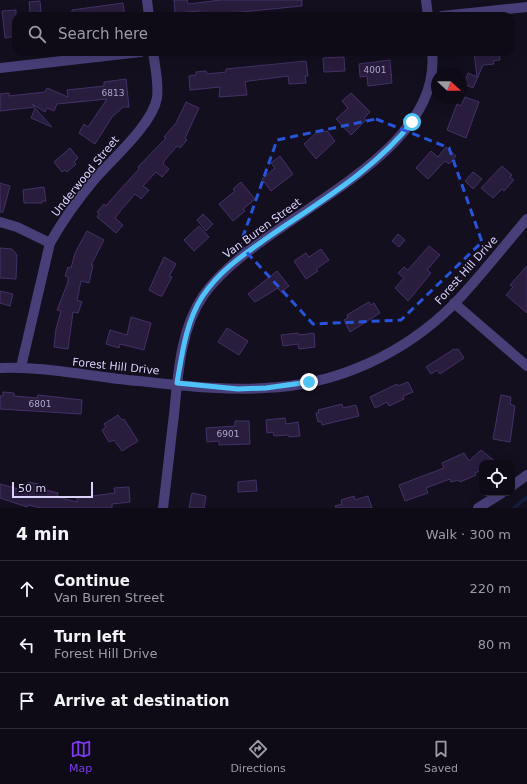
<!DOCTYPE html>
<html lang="en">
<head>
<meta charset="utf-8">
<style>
	body { margin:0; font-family:"DejaVu Sans",sans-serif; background:#171420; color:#f1f3f6 }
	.controls { position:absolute; right:12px; bottom:12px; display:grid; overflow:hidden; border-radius:8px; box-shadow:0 4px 16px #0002 }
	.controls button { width:36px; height:36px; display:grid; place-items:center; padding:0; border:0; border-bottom:1px solid #2e2b36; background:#0e0b17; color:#f1f3f6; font:20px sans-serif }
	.compass { position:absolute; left:431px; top:68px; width:36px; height:36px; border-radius:50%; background:#0e0b17; box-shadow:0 4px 16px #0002; rotate:112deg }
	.scale { position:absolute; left:12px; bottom:10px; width:81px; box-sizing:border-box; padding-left:4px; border:2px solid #dbd2fa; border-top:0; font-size:11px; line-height:14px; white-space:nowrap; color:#dbd2fa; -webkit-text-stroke:3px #130f1f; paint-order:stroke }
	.stop { position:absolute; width:12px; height:12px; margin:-9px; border:3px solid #4fc3f7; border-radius:50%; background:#fff }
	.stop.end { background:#4fc3f7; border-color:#fff; box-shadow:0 1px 4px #0008 }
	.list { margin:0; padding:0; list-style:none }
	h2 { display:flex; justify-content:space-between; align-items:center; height:52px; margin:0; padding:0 16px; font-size:17px }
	h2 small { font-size:13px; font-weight:400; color:#9b9ba1 }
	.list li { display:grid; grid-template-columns:26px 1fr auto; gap:12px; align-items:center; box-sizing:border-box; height:56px; padding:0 16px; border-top:1px solid #2e2b36 }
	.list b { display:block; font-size:15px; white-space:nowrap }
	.list p { margin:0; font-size:13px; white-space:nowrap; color:#9b9ba1 }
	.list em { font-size:13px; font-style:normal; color:#9b9ba1 }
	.icon { flex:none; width:22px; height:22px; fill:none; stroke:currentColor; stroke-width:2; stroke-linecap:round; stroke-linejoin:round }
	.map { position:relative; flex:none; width:527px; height:508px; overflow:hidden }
	.search { position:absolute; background:#0e0b17; box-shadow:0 4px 16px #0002; left:12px; right:12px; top:12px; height:44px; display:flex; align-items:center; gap:10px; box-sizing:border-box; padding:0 14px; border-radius:12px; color:#9b9ba1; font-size:15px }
	.sheet { height:220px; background:#0e0b17 }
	nav { display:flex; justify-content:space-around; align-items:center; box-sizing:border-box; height:56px; border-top:1px solid #2e2b36; background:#0e0b17; font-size:11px; color:#9b9ba1 }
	nav a { display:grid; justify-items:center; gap:2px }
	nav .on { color:#7c3aed }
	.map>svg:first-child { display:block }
</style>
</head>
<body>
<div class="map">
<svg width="527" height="508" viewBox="0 0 527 508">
	<rect width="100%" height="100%" fill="#130f1f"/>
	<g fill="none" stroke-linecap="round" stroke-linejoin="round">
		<!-- stream -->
		<polyline stroke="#131e3f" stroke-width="3.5" points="514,508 527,497"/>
	</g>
	<!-- building -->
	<g fill="#281d3d" stroke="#433267">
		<polygon points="174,0 187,0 188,4 221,0 302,0 302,6 201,16 200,11 175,13"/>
		<polygon points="40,1 41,12 30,13 29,2"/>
		<polygon points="123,3 125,16 72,16 72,10"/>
		<polygon points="16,10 16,36 5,38 2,11"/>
		<polygon points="474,52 499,52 500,60 493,61 494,64 483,65 473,88 464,84 468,73 477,77"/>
		<polygon points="344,57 345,71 324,72 323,58"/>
		<polygon points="390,60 392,83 368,86 367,76 360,77 359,64"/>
		<polygon points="306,61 308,76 305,76 306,83 289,84 288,76 249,81 245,82 247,95 219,97 220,87 190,90 189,76 196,75 196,72 206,71 207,74 226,72 226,69"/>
		<polygon points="126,79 129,107 123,107 112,117 95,144 79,133 84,124 88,127 107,99 57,104 54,111 47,108 45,112 32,104 35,107 0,111 0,94 9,93 9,96 45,92 47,88 68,97 67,90 104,86 104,82"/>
		<polygon points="351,93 370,112 364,118 366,120 351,135 336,119 348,108 342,101"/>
		<polygon points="465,97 479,102 466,138 447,130 457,104 461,106"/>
		<polygon points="186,102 199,108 185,138 187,140 180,148 177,146 164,161 163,164 169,169 162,177 156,172 143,186 149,190 141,199 135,194 121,210 115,218 123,225 116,233 97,217 99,214 97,212 104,204 106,206 110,201 139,169 138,167 166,138 164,137 176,123"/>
		<polygon points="35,108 52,127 31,118"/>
		<polygon points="327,131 335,141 316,159 304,144 317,132"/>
		<polygon points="446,147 456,156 449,164 445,161 428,179 416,168 431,151 438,157"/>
		<polygon points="70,148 78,158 74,162 76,164 67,172 65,170 62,172 54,162"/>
		<polygon points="280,156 293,174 271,191 262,179 275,168 271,163"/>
		<polygon points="502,166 512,175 510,177 514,180 504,191 502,189 493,198 481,188"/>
		<polygon points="473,172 482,179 473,189 465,181"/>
		<polygon points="241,182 255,199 243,209 245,211 233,221 219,204 235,191 233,189"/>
		<polygon points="0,183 10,186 3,212 0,212"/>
		<polygon points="44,187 46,201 42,201 42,203 24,203 23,190"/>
		<polygon points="203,214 213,224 206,231 197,220"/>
		<polygon points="199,226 209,237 194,251 184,240"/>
		<polygon points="87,231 104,240 91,265 93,265 89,283 81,281 77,300 82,302 78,313 73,312 68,349 54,347 56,329 61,311 57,310 68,282 68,277 65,276 68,267 71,268 75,253"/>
		<polygon points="398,234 405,240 399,247 392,241"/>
		<polygon points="429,246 440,255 427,270 431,273 408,301 395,288 404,278 398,273 404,267 408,270"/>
		<polygon points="0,248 12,249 17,255 16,279 0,278"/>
		<polygon points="321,249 329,260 316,269 318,271 306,279 294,261 306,253 309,257"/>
		<polygon points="164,257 176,264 169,276 172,277 162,296 160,296 149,290"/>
		<polygon points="527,266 527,313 506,295 513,287 510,285"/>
		<polygon points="277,271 289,286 281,292 278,288 255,302 248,294"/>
		<polygon points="0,291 13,294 10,306 0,303"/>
		<polygon points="369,302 371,305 374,303 380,313 350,332 344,320 348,318 347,315"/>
		<polygon points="131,317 151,323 144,350 120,344 119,348 106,344 110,330 127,335"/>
		<polygon points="227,328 248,341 239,355 218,342"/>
		<polygon points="298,333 299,335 314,333 315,347 299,349 298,344 283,346 281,335"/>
		<polygon points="454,349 455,350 458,349 464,358 440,374 437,370 431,374 426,367"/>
		<polygon points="408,382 413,392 403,396 404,399 389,406 387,402 375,408 370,397 397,384 398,386"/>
		<polygon points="3,392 14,393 14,396 37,398 38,395 82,400 81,414 0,409 0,396 3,396"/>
		<polygon points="501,395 511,397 510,404 515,406 510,442 493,439"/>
		<polygon points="342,404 343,408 356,405 359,416 322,425 321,421 318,422 316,413 319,413 318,410"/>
		<polygon points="118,415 122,420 124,419 138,441 122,451 114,440 109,442 102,430 106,427 104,424"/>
		<polygon points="285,418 286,424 298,422 300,436 289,437 288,435 274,436 273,432 267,433 266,420"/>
		<polygon points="235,421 249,421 250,444 219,445 219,441 207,442 206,428 235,426"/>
		<polygon points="481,450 497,463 482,463 482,470 475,473 476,475 460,482 459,480 451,482 450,479 426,488 428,493 405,501 399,485 444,468 442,463 464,453 469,461"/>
		<polygon points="256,480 257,491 238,492 238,482"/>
		<polygon points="28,482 38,484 37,488 58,493 57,497 77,502 77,498 115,493 114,488 129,487 130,502 112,504 112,508 41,508 28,505 27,507 0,498 0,484 26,491"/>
		<polygon points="192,493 206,496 204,508 189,508"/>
		<polygon points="354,496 355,500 368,496 372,508 336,508 335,506 342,504 341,500"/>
	</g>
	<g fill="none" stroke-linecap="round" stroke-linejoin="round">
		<!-- minor -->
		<g stroke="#483f78" stroke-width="10">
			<polyline points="147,0 149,16"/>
			<polyline points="426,0 428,16"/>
			<polyline points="442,16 527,7"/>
			<polyline points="0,68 141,52"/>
			<polyline points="0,222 17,227 50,243"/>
			<polyline points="454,303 527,366"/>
			<path d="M21,367L50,243C63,220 78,199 94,180C112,159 152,125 157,98C159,83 155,67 153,52"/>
			<path d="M0,368C46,366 93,377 138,381C179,385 225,391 265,388C337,385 404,354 454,304C480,277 503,247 527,219"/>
			<polyline points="512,486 527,475"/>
			<path d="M163,508C167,477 170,446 174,415C178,375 180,330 203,296C256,218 444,162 432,52"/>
			<polyline points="478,508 502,493"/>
		</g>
	</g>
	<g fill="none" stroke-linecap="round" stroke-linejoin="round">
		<!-- route -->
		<path stroke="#4fc3f7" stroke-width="5" d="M309,382L266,388L238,389L177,383C182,354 186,322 202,297C219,271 243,255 267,238C316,204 375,170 412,122"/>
	</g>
	<!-- marked area -->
	<path fill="none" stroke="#2655da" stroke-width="3" stroke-dasharray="8 5" stroke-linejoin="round" d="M376,119L449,148L482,242L401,320L313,324L240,245L277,140Z"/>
	<g text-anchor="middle" stroke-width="3" stroke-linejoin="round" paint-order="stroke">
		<!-- number labels -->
		<g font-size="9" fill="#aea5cb">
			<text x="375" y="73">4001</text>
			<text x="113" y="96">6813</text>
			<text x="40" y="407">6801</text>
			<text x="228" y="437">6901</text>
		</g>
		<!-- street labels -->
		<g font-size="11" fill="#dbd2fa" stroke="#130f1f">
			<text transform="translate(85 176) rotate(-51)" y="4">Underwood Street</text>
			<text transform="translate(262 228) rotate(-36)" y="4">Van Buren Street</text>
			<text transform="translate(466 270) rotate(-48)" y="4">Forest Hill Drive</text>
			<text transform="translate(116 366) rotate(6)" y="4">Forest Hill Drive</text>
		</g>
	</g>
</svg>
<div class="controls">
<button><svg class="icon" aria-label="locate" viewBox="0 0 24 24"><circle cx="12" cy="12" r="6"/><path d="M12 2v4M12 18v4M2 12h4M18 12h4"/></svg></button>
</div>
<svg class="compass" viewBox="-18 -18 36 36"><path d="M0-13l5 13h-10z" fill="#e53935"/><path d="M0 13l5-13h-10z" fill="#9b9ba1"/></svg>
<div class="scale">50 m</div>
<div class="stop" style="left:412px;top:122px"></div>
<div class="stop end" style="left:309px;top:382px"></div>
<div class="search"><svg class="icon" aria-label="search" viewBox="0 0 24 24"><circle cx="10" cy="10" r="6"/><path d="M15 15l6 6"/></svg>Search here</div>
</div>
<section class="sheet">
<h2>4 min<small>Walk · 300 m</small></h2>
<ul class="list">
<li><svg class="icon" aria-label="ahead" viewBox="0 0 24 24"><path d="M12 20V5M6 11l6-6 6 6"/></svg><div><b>Continue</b><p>Van Buren Street</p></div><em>220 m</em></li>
<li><svg class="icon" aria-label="left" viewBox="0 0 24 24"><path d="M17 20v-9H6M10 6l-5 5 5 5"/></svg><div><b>Turn left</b><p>Forest Hill Drive</p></div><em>80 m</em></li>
<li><svg class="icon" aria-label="arrive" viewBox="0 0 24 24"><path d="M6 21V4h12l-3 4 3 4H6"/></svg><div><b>Arrive at destination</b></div></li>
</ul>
</section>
<nav>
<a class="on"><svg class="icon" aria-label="map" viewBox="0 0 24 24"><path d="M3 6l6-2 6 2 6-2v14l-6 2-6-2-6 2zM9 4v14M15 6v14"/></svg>Map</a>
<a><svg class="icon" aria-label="directions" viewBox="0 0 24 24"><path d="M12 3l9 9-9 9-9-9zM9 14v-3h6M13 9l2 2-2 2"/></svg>Directions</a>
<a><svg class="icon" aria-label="saved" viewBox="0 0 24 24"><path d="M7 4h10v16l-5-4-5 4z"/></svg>Saved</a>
</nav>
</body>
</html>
